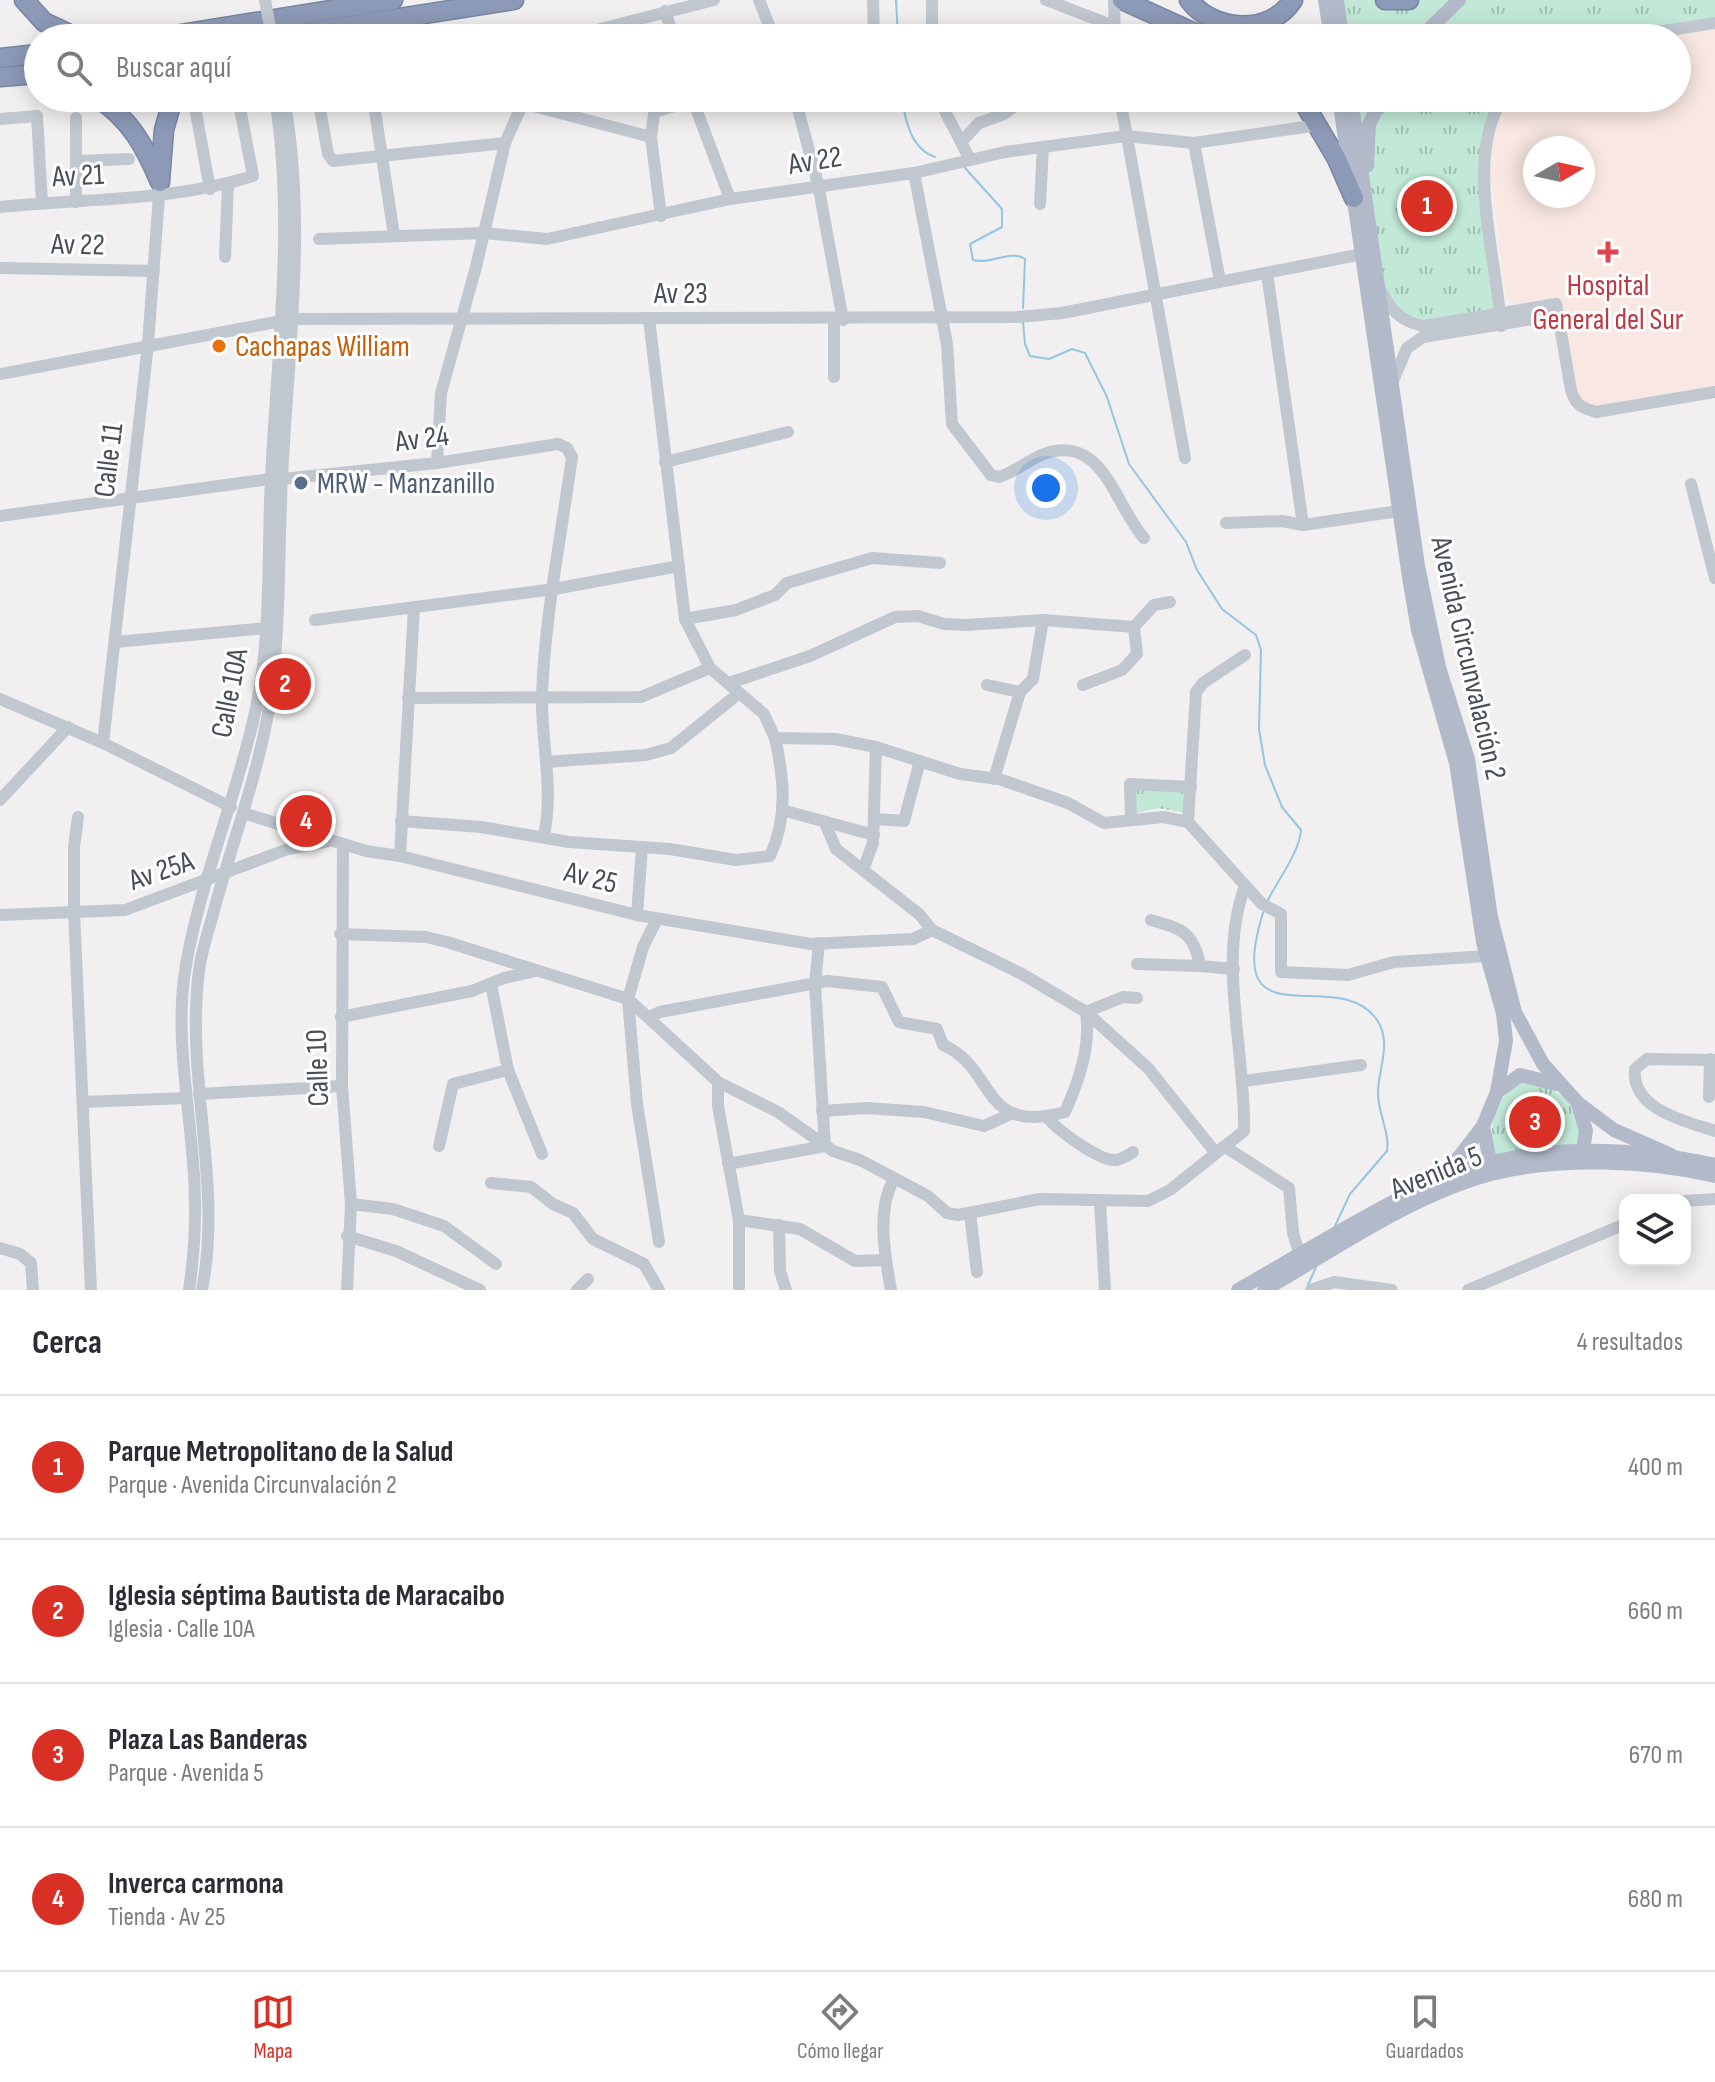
<!DOCTYPE html>
<html lang="es">
<head>
<meta charset="utf-8">
<style>
	body { margin:0; font-family:"Sofia Sans Condensed",sans-serif; background:#f2f2f3; color:#2b2b33 }
	.controls { position:absolute; right:24px; bottom:24px; display:grid; overflow:hidden; border-radius:16px; box-shadow:0 4px 20px #0003 }
	.controls button { width:72px; height:72px; display:grid; place-items:center; padding:0; border:0; border-bottom:2px solid #e1e1e2; background:#fff; color:#2b2b33; font:40px sans-serif }
	.compass { position:absolute; left:1523px; top:136px; width:72px; height:72px; border-radius:50%; background:#fff; box-shadow:0 4px 20px #0003; rotate:81deg }
	.you { position:absolute; left:1046px; top:488px; width:28px; height:28px; margin:-20px; border:6px solid #fff; border-radius:50%; background:#1a73e8; box-shadow:0 0 0 12px #1a73e833 }
	.badge { display:grid; place-items:center; width:52px; height:52px; border-radius:50%; background:#d93025; color:#fff; font-size:26px; font-weight:700 }
	.pin { position:absolute; translate:-50% -50%; border:4px solid #fff; box-shadow:0 2px 8px #0006 }
	.list { margin:0; padding:0; list-style:none }
	h2 { display:flex; justify-content:space-between; align-items:center; height:104px; margin:0; padding:0 32px; font-size:34px }
	h2 small { font-size:26px; font-weight:400; color:#7c7c81 }
	.list li { display:grid; grid-template-columns:52px 1fr auto; gap:24px; align-items:center; box-sizing:border-box; height:144px; padding:0 32px; border-top:2px solid #e1e1e2 }
	.list b { display:block; font-size:30px; white-space:nowrap }
	.list p { margin:0; font-size:26px; white-space:nowrap; color:#7c7c81 }
	.list em { font-size:26px; font-style:normal; color:#7c7c81 }
	.icon { flex:none; width:44px; height:44px; fill:none; stroke:currentColor; stroke-width:2; stroke-linecap:round; stroke-linejoin:round }
	.map { position:relative; flex:none; width:1715px; height:1290px; overflow:hidden }
	.search { position:absolute; background:#fff; box-shadow:0 4px 20px #0003; left:24px; right:24px; top:24px; height:88px; display:flex; align-items:center; gap:20px; box-sizing:border-box; padding:0 28px; border-radius:44px; color:#7c7c81; font-size:30px }
	.sheet { height:680px; background:#fff }
	nav { display:flex; justify-content:space-around; align-items:center; box-sizing:border-box; height:112px; border-top:2px solid #e1e1e2; background:#fff; font-size:22px; color:#7c7c81 }
	nav a { display:grid; justify-items:center; gap:4px }
	nav .on { color:#d93025 }
	.map>svg:first-child { display:block }
</style>
</head>
<body>
<div class="map">
<svg width="1715" height="1290" viewBox="0 0 1715 1290">
	<defs>
		<pattern id="grass-tufts" width="24" height="20" patternUnits="userSpaceOnUse" patternTransform="scale(2)"><rect width="24" height="20" fill="#c2e9d8"/><path d="M3 7l-1-3M5 7V3M7 7l1-3M15 17l-1-3M17 17v-4M19 17l1-3" fill="none" stroke="#a0bfb2"/></pattern>
	</defs>
	<rect width="100%" height="100%" fill="#f1efef"/>
	<!-- medical -->
	<path fill="#f8e7e2" fill-rule="evenodd" d="M1715,23V389L1592,407L1577,398L1560,301L1514,304L1506,296L1490,174L1494,131L1508,98H1677V38H1642ZM1535,148H1583V196H1535Z"/>
	<!-- grass -->
	<g fill="url(#grass-tufts)">
		<polygon points="1337,0 1715,0 1715,23 1620,38 1342,38"/>
		<polygon points="1351,98 1503,98 1485,157 1500,314 1423,326 1388,304"/>
		<polygon points="1136,788 1187,789 1185,813 1158,808 1136,813"/>
		<path d="M1525,1080C1554,1082 1590,1113 1576,1144L1493,1157C1489,1122 1492,1099 1525,1080Z"/>
	</g>
	<g fill="none" stroke-linecap="round" stroke-linejoin="round">
		<!-- stream -->
		<g stroke="#95c5e1" stroke-width="2">
			<polyline points="896,0 898,38"/>
			<path d="M902,98C905,120 911,149 935,157"/>
			<path d="M965,168L1002,209V227L970,244L973,260C990,265 1011,249 1025,259L1023,308"/>
			<path d="M1023,322L1025,344L1030,356L1049,359L1072,349L1085,353L1107,397L1129,464L1186,542L1197,570L1222,609L1256,635L1261,650L1259,729L1265,765L1282,807L1301,830C1300,851 1278,880 1268,900"/>
			<path d="M1264,910C1219,1048 1338,962 1377,1020C1392,1042 1379,1067 1378,1091C1377,1112 1390,1131 1387,1151L1350,1194L1335,1226"/>
			<polyline points="1308,1285 1317,1265"/>
		</g>
		<!-- highway casing -->
		<g stroke="#7885a3" stroke-width="21">
			<g id="highway">
				<polyline points="24,0 44,22 78,38"/>
				<polyline points="1122,0 1206,38"/>
				<path d="M1189,0C1213,32 1270,36 1293,0"/>
				<polyline points="1385,0 1409,0"/>
				<polyline points="156,38 393,0"/>
				<polyline points="272,38 514,0"/>
				<polyline points="0,58 38,54"/>
				<polyline points="0,77 38,74"/>
				<path d="M98,98C131,120 145,147 160,182"/>
				<polyline points="1301,98 1337,159 1354,198"/>
				<polyline points="160,180 164,130 173,98"/>
			</g>
		</g>
		<!-- minor -->
		<g stroke="#c1c7cf" stroke-width="12">
			<polyline points="759,0 774,38"/>
			<polyline points="932,0 932,38"/>
			<polyline points="1046,0 1114,26"/>
			<polyline points="1114,0 1115,38"/>
			<polyline points="873,2 874,38"/>
			<polyline points="665,11 674,38"/>
			<polyline points="565,38 714,0"/>
			<polyline points="1620,38 1715,23"/>
			<polyline points="318,98 328,154 333,161 505,143"/>
			<polyline points="373,98 394,235"/>
			<polyline points="656,98 651,137 661,216"/>
			<polyline points="692,98 730,199"/>
			<polyline points="795,98 818,184 843,320"/>
			<polyline points="938,98 961,142"/>
			<polyline points="1120,98 1185,458"/>
			<polyline points="522,103 651,137"/>
			<polyline points="195,107 210,189"/>
			<polyline points="655,112 693,100"/>
			<polyline points="76,118 76,202"/>
			<polyline points="0,119 37,116 42,203"/>
			<polyline points="1194,143 1220,281"/>
			<polyline points="970,160 961,142 979,123 1004,114 1025,98"/>
			<polyline points="76,161 129,159"/>
			<path d="M914,173L947,344L952,424L991,475L999,477C1015,472 1028,460 1044,454C1103,433 1114,504 1144,538"/>
			<polyline points="1040,204 1043,147"/>
			<path d="M0,207C85,198 170,202 253,176L238,98"/>
			<polyline points="319,239 484,233 547,239 730,199 914,173 1005,152 1126,136 1194,143 1319,125"/>
			<polyline points="225,257 228,185"/>
			<polyline points="0,268 154,271"/>
			<polyline points="1267,273 1303,525 1399,511"/>
			<path d="M1380,289C1391,310 1399,321 1423,326L1556,304L1571,390C1575,405 1582,408 1596,412L1715,392"/>
			<polyline points="649,319 685,619 710,668 764,714 775,738 835,739 876,747 960,774 999,779 1068,803 1104,823 1163,817 1188,822"/>
			<path d="M1501,326C1497,259 1464,157 1503,98"/>
			<polyline points="0,374 292,319 1018,317 1062,313 1362,254"/>
			<polyline points="834,377 834,320"/>
			<polyline points="1393,381 1407,348 1423,337 1557,315"/>
			<polyline points="665,462 788,432"/>
			<polyline points="437,463 441,393 476,267 505,143 525,98"/>
			<path d="M282,479L437,463L558,444L567,448L572,457C561,537 545,615 542,695C541,741 554,790 544,835"/>
			<polyline points="1691,484 1715,578"/>
			<polyline points="0,516 270,479"/>
			<polyline points="1226,523 1282,521 1303,525"/>
			<polyline points="685,619 736,610 775,595 787,583 872,558 940,563"/>
			<polyline points="315,620 554,589 679,566"/>
			<polyline points="115,642 267,628"/>
			<polyline points="1245,655 1203,683 1196,692 1188,822 1262,904 1281,914 1281,972 1348,975 1394,962 1487,956"/>
			<polyline points="729,683 810,656 895,617 918,616 944,624 967,625 1043,620 1134,627"/>
			<polyline points="987,685 1020,692 994,779"/>
			<polyline points="1083,685 1122,670 1137,654 1134,627 1154,605 1170,602"/>
			<polyline points="1020,692 1033,679 1043,620"/>
			<polyline points="408,698 641,697 710,668"/>
			<polyline points="0,699 103,743 231,807"/>
			<polyline points="103,743 148,344 160,182"/>
			<polyline points="546,762 646,755 671,748 738,694"/>
			<polyline points="0,800 68,727"/>
			<polyline points="782,810 874,835"/>
			<polyline points="243,813 366,851 400,856 637,915 811,944 913,939 932,930"/>
			<polyline points="78,817 74,847 74,912 91,1290"/>
			<polyline points="875,819 904,821 920,761"/>
			<polyline points="1131,820 1130,784 1191,787"/>
			<path d="M401,821L481,827L569,842L670,849L736,860L770,856C788,818 784,778 775,738"/>
			<polyline points="825,823 836,849 919,914 932,930 1022,974 1086,1012 1148,1068 1215,1152"/>
			<polyline points="343,844 342,1086 351,1204 347,1290"/>
			<polyline points="400,856 414,607"/>
			<polyline points="863,870 873,843 876,747"/>
			<polyline points="0,915 125,910 288,849 329,841"/>
			<polyline points="637,915 642,847"/>
			<polyline points="657,919 643,947 628,999 637,1104 659,1242"/>
			<path d="M1151,920C1182,929 1194,932 1200,966L1234,969"/>
			<path d="M340,934L426,937L447,942L628,999L718,1082L778,1112L833,1151L860,1160L928,1196L947,1213L958,1215L1040,1199L1148,1201L1170,1190L1244,1131C1246,1054 1217,960 1245,886"/>
			<polyline points="1137,964 1200,966"/>
			<polyline points="491,984 508,1070 542,1154"/>
			<polyline points="341,1017 472,991 504,978 535,971"/>
			<path d="M649,1017L660,1012L827,981L882,987L899,1022L937,1029L943,1045C997,1068 979,1136 1065,1112C1079,1081 1091,1046 1086,1012L1123,997L1137,998"/>
			<path d="M1715,1060L1647,1059L1635,1069C1631,1109 1684,1121 1715,1131"/>
			<polyline points="1244,1081 1361,1065"/>
			<polyline points="718,1082 718,1106 739,1220 739,1287"/>
			<polyline points="199,1094 342,1086"/>
			<polyline points="1709,1097 1710,1059"/>
			<polyline points="83,1102 186,1098"/>
			<polyline points="822,1111 866,1108 924,1112 984,1126 1013,1113"/>
			<path d="M1047,1117C1056,1129 1100,1162 1116,1160C1121,1160 1128,1155 1133,1152"/>
			<polyline points="439,1146 453,1084 508,1070"/>
			<polyline points="1224,1146 1289,1188 1293,1233 1300,1256"/>
			<polyline points="728,1164 825,1146 815,984 819,943"/>
			<polyline points="491,1183 531,1187 553,1204 573,1213 593,1239 644,1264 659,1290"/>
			<polyline points="1685,1201 1715,1199"/>
			<polyline points="1100,1202 1105,1290"/>
			<polyline points="351,1204 393,1209 444,1226 496,1264"/>
			<polyline points="970,1213 977,1272"/>
			<polyline points="739,1220 800,1229 855,1261 885,1260"/>
			<polyline points="779,1225 780,1271 786,1290"/>
			<polyline points="347,1236 396,1251 480,1290"/>
			<polyline points="0,1248 20,1254 31,1263 33,1290"/>
			<path d="M189,1290C196,1244 197,1197 192,1151C187,1089 175,1028 186,965C201,878 238,794 256,708C272,632 267,555 271,478C277,352 295,224 275,98"/>
			<path d="M202,1290C223,1184 185,1078 199,971C201,953 207,935 212,918C230,848 257,779 269,708C281,632 278,555 282,478C288,352 307,223 284,98"/>
			<polyline points="577,1290 588,1279"/>
			<path d="M891,1290C885,1256 876,1210 894,1179"/>
			<polyline points="1311,1290 1334,1282 1392,1290"/>
			<polyline points="1468,1290 1625,1224"/>
		</g>
		<!-- major -->
		<g stroke="#b2baca" stroke-width="14">
			<polyline points="1325,0 1331,38"/>
			<polyline points="1337,0 1342,38"/>
			<polyline points="1420,38 1459,0"/>
			<polyline points="1339,98 1409,577 1418,630 1456,763 1483,942 1503,1013 1506,1041 1497,1092 1483,1126 1449,1170 1420,1187"/>
			<polyline points="1351,98 1418,566 1439,667 1468,759 1491,917 1515,1012 1543,1064 1578,1103 1614,1130 1671,1155"/>
			<polyline points="1367,166 1369,125 1381,98"/>
			<polyline points="1497,1092 1520,1075 1557,1084"/>
			<polyline points="1578,1103 1586,1131 1582,1155"/>
			<polyline points="1483,1126 1492,1172"/>
			<path d="M1238,1290C1298,1256 1357,1219 1418,1189C1510,1143 1617,1143 1715,1165"/>
			<path d="M1264,1290C1336,1249 1410,1196 1491,1174C1559,1157 1647,1160 1715,1176"/>
		</g>
		<!-- highway -->
		<use href="#highway" stroke="#8c9ab7" stroke-width="18"/>
		<!-- minor-bridge -->
		<polyline stroke="#c1c7cf" stroke-width="12" points="265,0 272,38"/>
	</g>
	<!-- markers -->
	<path fill="#e0444e" stroke="#fff" stroke-width="3" d="M1604 240h8v8h8v8h-8v8h-8v-8h-8v-8h8z"/>
	<circle fill="#e8710a" stroke="#fff" stroke-width="3" cx="219" cy="346" r="8"/>
	<circle fill="#5c6f8a" stroke="#fff" stroke-width="3" cx="301" cy="483" r="8"/>
	<g text-anchor="middle" stroke-width="6" stroke-linejoin="round" paint-order="stroke">
		<!-- street labels -->
		<g font-size="30" fill="#494f59" stroke="#fff">
			<text transform="translate(815 160) rotate(-9)" y="10">Av 22</text>
			<text transform="translate(78 175) rotate(-3)" y="10">Av 21</text>
			<text transform="translate(78 244) rotate(1)" y="10">Av 22</text>
			<text x="681" y="303">Av 23</text>
			<text transform="translate(422 438) rotate(-7)" y="10">Av 24</text>
			<text transform="translate(108 460) rotate(-83)" y="10">Calle 11</text>
			<text transform="translate(1469 658) rotate(77)" y="10">Avenida Circunvalación 2</text>
			<text transform="translate(229 693) rotate(-79)" y="10">Calle 10A</text>
			<text transform="translate(161 870) rotate(-19)" y="10">Av 25A</text>
			<text transform="translate(591 877) rotate(14)" y="10">Av 25</text>
			<text transform="translate(317 1068) rotate(-92)" y="10">Calle 10</text>
			<text transform="translate(1436 1172) rotate(-22)" y="10">Avenida 5</text>
		</g>
		<!-- health labels -->
		<g font-size="30" fill="#be3a42" stroke="#fff">
			<text x="1608" y="295">Hospital<tspan x="1608" dy="34">General del Sur</tspan></text>
		</g>
		<!-- food labels -->
		<g font-size="30" fill="#c56008" stroke="#fff" text-anchor="start">
			<text x="235" y="356">Cachapas William</text>
		</g>
		<!-- service labels -->
		<g font-size="30" fill="#4e5e75" stroke="#fff" text-anchor="start">
			<text x="317" y="493">MRW - Manzanillo</text>
		</g>
	</g>
</svg>
<div class="controls">
<button><svg class="icon" aria-label="layers" viewBox="0 0 24 24"><path d="M12 4l9 5-9 5-9-5zM3 14l9 5 9-5"/></svg></button>
</div>
<svg class="compass" viewBox="-18 -18 36 36"><path d="M0-13l5 13h-10z" fill="#e53935"/><path d="M0 13l5-13h-10z" fill="#7c7c81"/></svg>
<div class="you"></div>
<div class="pin badge" style="left:1427px;top:206px">1</div>
<div class="pin badge" style="left:285px;top:684px">2</div>
<div class="pin badge" style="left:1535px;top:1122px">3</div>
<div class="pin badge" style="left:306px;top:821px">4</div>
<div class="search"><svg class="icon" aria-label="search" viewBox="0 0 24 24"><circle cx="10" cy="10" r="6"/><path d="M15 15l6 6"/></svg>Buscar aquí</div>
</div>
<section class="sheet">
<h2>Cerca<small>4 resultados</small></h2>
<ul class="list">
<li><span class="badge">1</span><div><b>Parque Metropolitano de la Salud</b><p>Parque · Avenida Circunvalación 2</p></div><em>400 m</em></li>
<li><span class="badge">2</span><div><b>Iglesia séptima Bautista de Maracaibo</b><p>Iglesia · Calle 10A</p></div><em>660 m</em></li>
<li><span class="badge">3</span><div><b>Plaza Las Banderas</b><p>Parque · Avenida 5</p></div><em>670 m</em></li>
<li><span class="badge">4</span><div><b>Inverca carmona</b><p>Tienda · Av 25</p></div><em>680 m</em></li>
</ul>
</section>
<nav>
<a class="on"><svg class="icon" aria-label="map" viewBox="0 0 24 24"><path d="M3 6l6-2 6 2 6-2v14l-6 2-6-2-6 2zM9 4v14M15 6v14"/></svg>Mapa</a>
<a><svg class="icon" aria-label="directions" viewBox="0 0 24 24"><path d="M12 3l9 9-9 9-9-9zM9 14v-3h6M13 9l2 2-2 2"/></svg>Cómo llegar</a>
<a><svg class="icon" aria-label="saved" viewBox="0 0 24 24"><path d="M7 4h10v16l-5-4-5 4z"/></svg>Guardados</a>
</nav>
</body>
</html>
